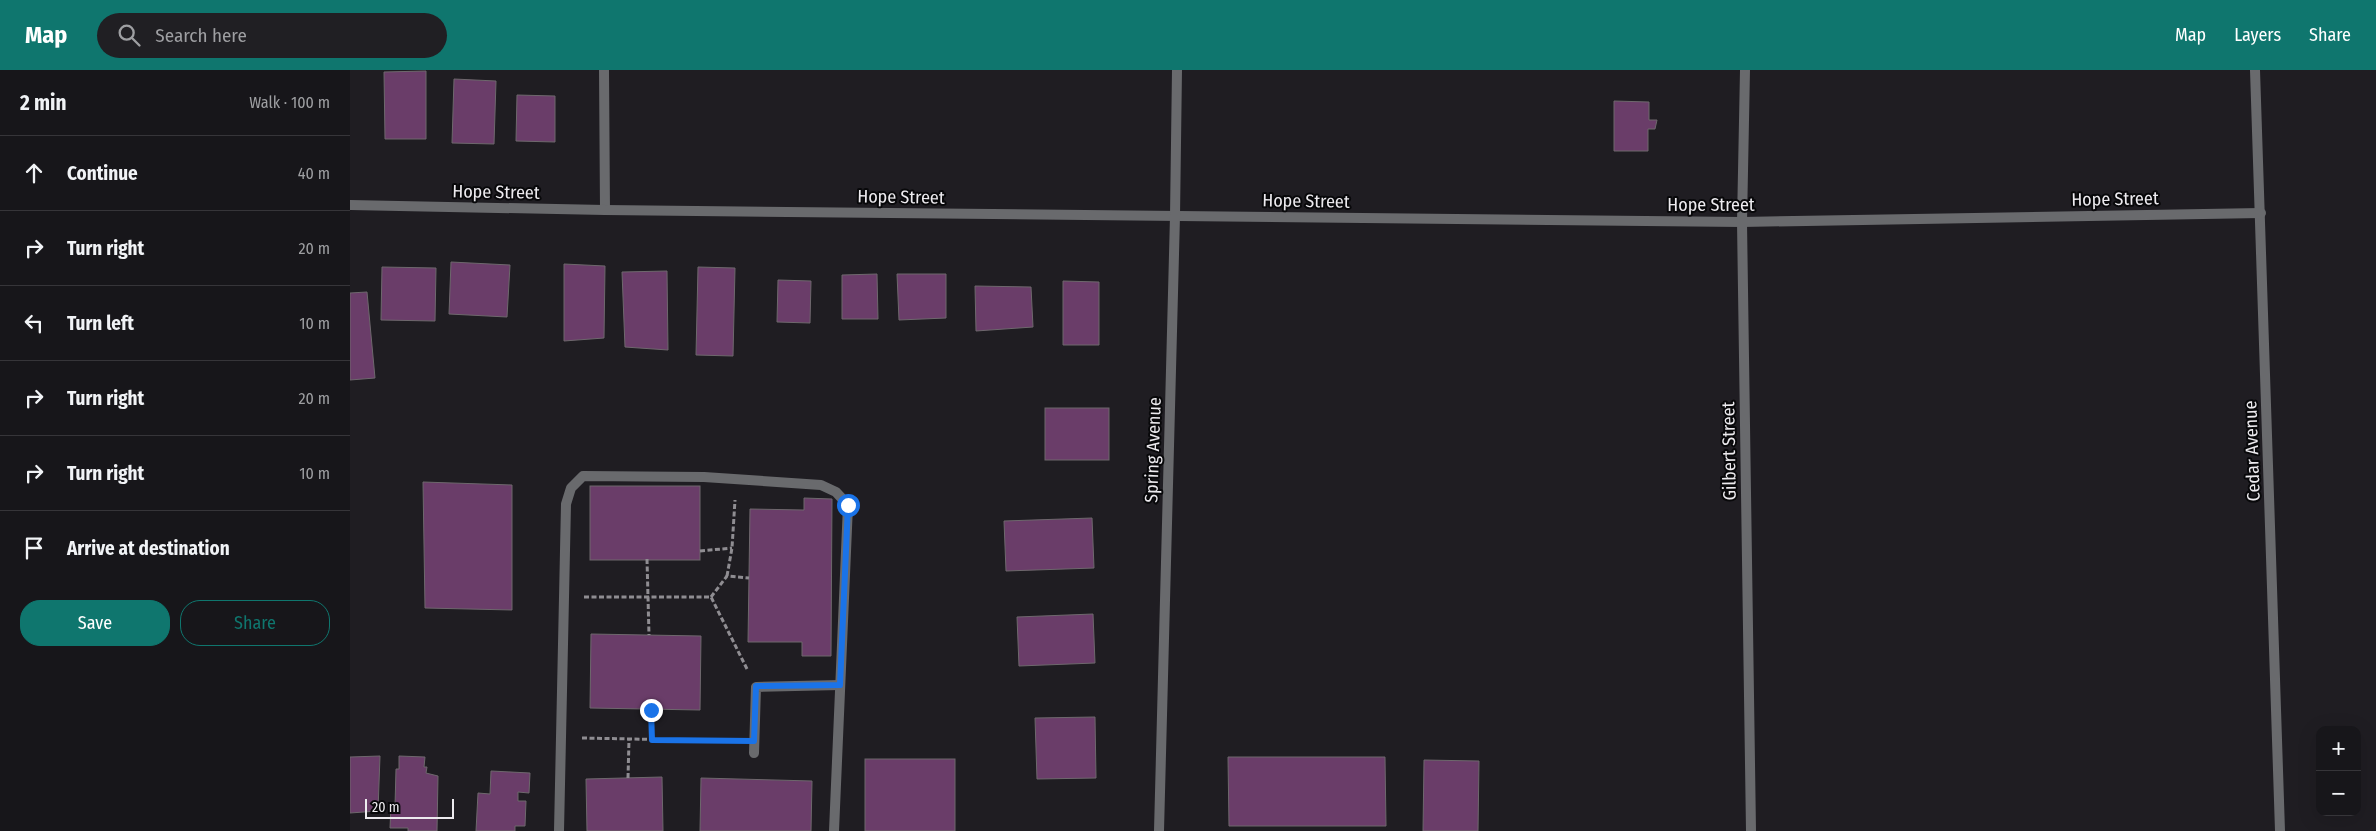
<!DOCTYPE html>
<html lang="en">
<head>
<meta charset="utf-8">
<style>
	body { margin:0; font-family:"Fira Sans Condensed",sans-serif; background:#201f23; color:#f1f3f6 }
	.controls { position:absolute; right:15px; bottom:15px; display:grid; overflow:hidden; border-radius:10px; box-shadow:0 5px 20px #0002 }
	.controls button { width:45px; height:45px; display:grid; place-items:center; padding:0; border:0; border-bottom:1px solid #363539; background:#17161a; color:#f1f3f6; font:25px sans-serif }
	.scale { position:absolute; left:15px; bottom:12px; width:89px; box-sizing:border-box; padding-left:5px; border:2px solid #edebef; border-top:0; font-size:14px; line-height:18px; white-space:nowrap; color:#edebef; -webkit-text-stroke:4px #08080a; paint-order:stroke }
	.stop { position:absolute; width:15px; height:15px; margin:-11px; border:4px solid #1a73e8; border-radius:50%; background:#fff }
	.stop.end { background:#1a73e8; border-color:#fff; box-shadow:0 1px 5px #0008 }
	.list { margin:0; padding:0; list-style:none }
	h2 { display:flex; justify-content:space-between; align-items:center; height:65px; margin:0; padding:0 20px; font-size:21px }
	h2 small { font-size:16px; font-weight:400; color:#9e9fa2 }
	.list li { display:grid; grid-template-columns:32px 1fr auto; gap:15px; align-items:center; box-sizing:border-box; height:75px; padding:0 20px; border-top:1px solid #363539 }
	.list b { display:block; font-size:19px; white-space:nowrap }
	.list em { font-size:16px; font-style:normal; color:#9e9fa2 }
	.actions { display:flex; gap:10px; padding:15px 20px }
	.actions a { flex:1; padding:11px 0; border:1px solid #0f766e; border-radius:20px; text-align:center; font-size:18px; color:#0f766e }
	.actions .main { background:#0f766e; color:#fff }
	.icon { flex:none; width:28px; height:28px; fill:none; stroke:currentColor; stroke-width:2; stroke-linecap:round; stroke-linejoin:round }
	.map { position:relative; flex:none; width:2026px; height:761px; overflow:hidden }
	header { display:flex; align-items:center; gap:30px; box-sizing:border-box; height:70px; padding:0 25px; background:#0f766e; color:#fff }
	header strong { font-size:24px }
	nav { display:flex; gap:28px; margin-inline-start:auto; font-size:18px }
	.search { width:350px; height:45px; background:#201f23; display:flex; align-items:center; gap:12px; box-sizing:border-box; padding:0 18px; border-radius:28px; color:#9e9fa2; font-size:19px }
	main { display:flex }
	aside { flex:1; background:#17161a }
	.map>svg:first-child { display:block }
</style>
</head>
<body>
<header>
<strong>Map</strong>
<div class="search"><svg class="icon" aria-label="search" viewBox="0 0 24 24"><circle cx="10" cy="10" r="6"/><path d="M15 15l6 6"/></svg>Search here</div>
<nav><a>Map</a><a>Layers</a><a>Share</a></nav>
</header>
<main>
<aside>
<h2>2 min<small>Walk · 100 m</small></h2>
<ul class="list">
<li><svg class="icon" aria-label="ahead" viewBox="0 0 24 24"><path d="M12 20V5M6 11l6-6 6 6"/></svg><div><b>Continue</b></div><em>40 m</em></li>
<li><svg class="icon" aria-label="right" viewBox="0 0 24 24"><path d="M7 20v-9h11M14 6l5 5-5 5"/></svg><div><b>Turn right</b></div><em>20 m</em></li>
<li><svg class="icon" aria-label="left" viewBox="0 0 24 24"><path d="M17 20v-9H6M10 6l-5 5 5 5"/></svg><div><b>Turn left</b></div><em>10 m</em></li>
<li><svg class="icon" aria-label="right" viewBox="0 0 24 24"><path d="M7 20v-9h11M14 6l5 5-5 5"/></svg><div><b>Turn right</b></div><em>20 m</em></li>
<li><svg class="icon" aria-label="right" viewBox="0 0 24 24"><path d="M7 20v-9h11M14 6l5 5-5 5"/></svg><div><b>Turn right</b></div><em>10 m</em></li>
<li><svg class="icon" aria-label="arrive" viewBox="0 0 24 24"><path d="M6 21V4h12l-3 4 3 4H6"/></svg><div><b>Arrive at destination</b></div></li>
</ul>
<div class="actions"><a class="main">Save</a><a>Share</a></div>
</aside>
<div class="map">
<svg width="2026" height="761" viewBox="0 0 2026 761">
	<rect width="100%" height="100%" fill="#1f1d22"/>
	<!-- building -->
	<g fill="#6a3d69" stroke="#6e686d">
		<polygon points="76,1 76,69 35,69 34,2"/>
		<polygon points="104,9 146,11 144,74 102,73"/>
		<polygon points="167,25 205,26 205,72 166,71"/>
		<polygon points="1264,31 1299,32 1299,50 1307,50 1305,59 1298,59 1298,81 1264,81"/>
		<polygon points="101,192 160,195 157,247 99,244"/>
		<polygon points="214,194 255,196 254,268 214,271"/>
		<polygon points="32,197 86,198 85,251 31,250"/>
		<polygon points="348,197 385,198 383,286 346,285"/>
		<polygon points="317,201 318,280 275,277 272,202"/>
		<polygon points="527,204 528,249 492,249 492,205"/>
		<polygon points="547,204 596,204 596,248 549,250"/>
		<polygon points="428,210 461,211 460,253 427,252"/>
		<polygon points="713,211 749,212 749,275 713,275"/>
		<polygon points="625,216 681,217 683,257 626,261"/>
		<polygon points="17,222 25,308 0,310 0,223"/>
		<rect x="695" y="338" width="64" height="52"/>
		<polygon points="73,412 162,415 162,540 75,538"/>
		<rect x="240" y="416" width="110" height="74"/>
		<polygon points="454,428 482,429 481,586 452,586 452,572 398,572 400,439 454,440"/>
		<polygon points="742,448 744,498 656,501 654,451"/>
		<polygon points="743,544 745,593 669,596 667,547"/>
		<polygon points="241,564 351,566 350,640 240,638"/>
		<polygon points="745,647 746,708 687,709 685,648"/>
		<polygon points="30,686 28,741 0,743 0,687"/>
		<polygon points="49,686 75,687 74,697 77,697 76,703 88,706 87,761 58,761 58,758 40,758 41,736 45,736 46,699 49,699"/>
		<polygon points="878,687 1035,687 1036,756 879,756"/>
		<rect x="515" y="689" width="90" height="72"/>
		<polygon points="1074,690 1129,691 1128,761 1073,761"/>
		<polygon points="141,701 180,703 179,723 168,722 168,731 176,731 175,756 165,756 165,761 126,761 128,723 140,724"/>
		<polygon points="312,707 313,761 237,761 236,709"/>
		<polygon points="351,708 462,711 461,761 350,761"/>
	</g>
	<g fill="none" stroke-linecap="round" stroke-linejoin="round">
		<!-- path -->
		<g stroke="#8f8d92" stroke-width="3" stroke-dasharray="5 2.5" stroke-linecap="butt">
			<polyline points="350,481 382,478"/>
			<polyline points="297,489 299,565"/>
			<polyline points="377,506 382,478 385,430"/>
			<polyline points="234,527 361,527 398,601"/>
			<polyline points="361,527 377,506 399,508"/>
			<polyline points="301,640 302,669"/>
			<polyline points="232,668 385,671"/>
			<polyline points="278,708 279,670"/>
		</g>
		<!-- lane -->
		<g stroke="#696a6d" stroke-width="10">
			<polyline points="404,683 406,617 490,615"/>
			<polyline points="209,761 216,434 221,418 233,406 354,407 471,415 486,422 498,435 484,761"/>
		</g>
		<!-- street -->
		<g stroke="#696a6d" stroke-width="10">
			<polyline points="254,0 255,140"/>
			<polyline points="1395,0 1392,152 1401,761"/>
			<polyline points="1905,0 1930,761"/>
			<polyline points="0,135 255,140 1392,152 1911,143"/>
			<polyline points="809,761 825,146 827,0"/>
		</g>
	</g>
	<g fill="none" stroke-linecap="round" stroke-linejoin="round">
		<!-- route -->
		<polyline stroke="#1a73e8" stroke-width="6" points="301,640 302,670 404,671 406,616 490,615 498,435"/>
	</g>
	<g text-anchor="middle" stroke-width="4" stroke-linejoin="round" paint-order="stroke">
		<!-- street labels -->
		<g font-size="18" fill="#edebef" stroke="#08080a">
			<text transform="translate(146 122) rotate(1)" y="6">Hope Street</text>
			<text transform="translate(551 127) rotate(1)" y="6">Hope Street</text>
			<text transform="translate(1765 129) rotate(-1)" y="6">Hope Street</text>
			<text transform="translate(956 131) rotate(1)" y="6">Hope Street</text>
			<text x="1361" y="141">Hope Street</text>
			<text transform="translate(803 380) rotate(-88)" y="6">Spring Avenue</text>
			<text transform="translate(1379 381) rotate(-91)" y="6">Gilbert Street</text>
			<text transform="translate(1902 381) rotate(-92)" y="6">Cedar Avenue</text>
		</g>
	</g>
</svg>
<div class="controls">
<button>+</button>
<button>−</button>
</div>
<div class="scale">20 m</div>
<div class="stop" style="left:498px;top:435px"></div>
<div class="stop end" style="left:301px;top:640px"></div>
</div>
</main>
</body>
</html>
